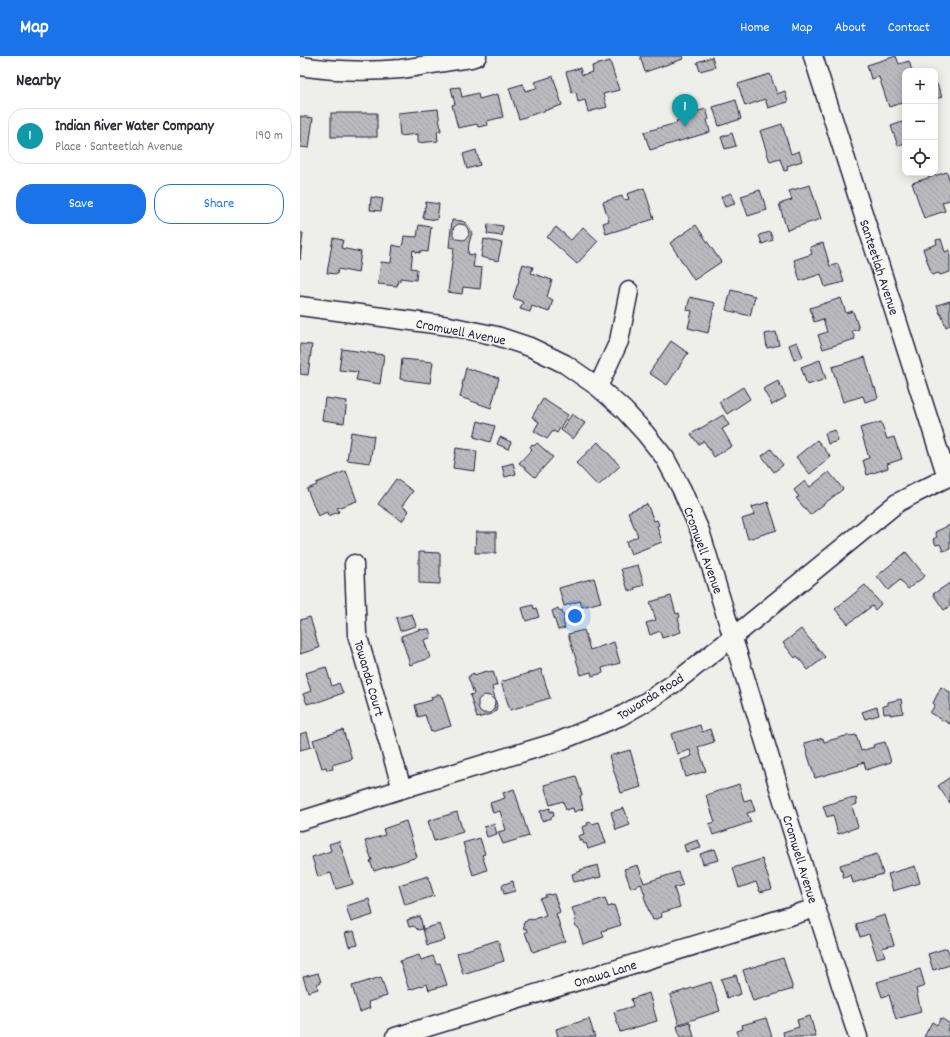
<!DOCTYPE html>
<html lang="en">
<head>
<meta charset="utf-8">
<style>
	body { margin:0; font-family:Dekko,sans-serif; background:#f7f7f7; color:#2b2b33 }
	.controls { position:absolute; right:12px; top:12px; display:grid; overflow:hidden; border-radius:8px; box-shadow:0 2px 10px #0003 }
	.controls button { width:36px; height:36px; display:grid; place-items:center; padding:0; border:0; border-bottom:1px solid #e1e1e2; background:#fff; color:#2b2b33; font:20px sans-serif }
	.you { position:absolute; left:275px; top:560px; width:14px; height:14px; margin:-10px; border:3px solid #fff; border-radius:50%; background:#1a73e8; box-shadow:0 0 0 6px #1a73e833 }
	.badge { display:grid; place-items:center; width:26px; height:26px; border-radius:50%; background:#1a73e8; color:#fff; font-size:13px; font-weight:700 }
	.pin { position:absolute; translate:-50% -33px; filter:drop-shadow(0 1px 2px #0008) }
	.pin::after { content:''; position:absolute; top:21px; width:14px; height:12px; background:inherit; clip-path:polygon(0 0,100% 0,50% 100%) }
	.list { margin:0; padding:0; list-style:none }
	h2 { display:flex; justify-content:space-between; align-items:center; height:52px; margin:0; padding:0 16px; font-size:17px }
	h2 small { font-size:13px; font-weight:400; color:#7c7c81 }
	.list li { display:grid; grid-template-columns:26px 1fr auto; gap:12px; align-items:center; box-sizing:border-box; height:56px; margin:0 8px 8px; padding:0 8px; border:1px solid #e1e1e2; border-radius:16px }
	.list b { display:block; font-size:15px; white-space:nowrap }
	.list p { margin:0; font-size:13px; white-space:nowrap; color:#7c7c81 }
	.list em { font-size:13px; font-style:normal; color:#7c7c81 }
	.actions { display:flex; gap:8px; padding:12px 16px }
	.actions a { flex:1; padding:9px 0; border:1px solid #1a73e8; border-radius:16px; text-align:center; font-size:14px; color:#1a73e8 }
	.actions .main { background:#1a73e8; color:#fff }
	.icon { flex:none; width:22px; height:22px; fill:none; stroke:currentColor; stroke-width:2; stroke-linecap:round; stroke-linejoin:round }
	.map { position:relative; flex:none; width:650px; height:981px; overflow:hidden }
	header { display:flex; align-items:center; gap:24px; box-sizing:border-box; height:56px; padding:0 20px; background:#1a73e8; color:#fff }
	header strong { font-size:19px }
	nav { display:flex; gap:22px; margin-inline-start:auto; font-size:14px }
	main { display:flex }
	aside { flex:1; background:#fff }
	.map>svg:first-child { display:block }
</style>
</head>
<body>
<header>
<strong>Map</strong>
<nav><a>Home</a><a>Map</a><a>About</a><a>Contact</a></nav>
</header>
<main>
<aside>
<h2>Nearby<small></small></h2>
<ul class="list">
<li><span class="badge" style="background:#0f9aa8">1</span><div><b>Indian River Water Company</b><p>Place · Santeetlah Avenue</p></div><em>190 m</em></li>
</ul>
<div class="actions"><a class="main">Save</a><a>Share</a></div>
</aside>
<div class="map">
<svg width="650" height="981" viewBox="0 0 650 981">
	<defs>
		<pattern id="building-back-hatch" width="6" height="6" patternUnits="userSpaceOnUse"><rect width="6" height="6" fill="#bbbbbf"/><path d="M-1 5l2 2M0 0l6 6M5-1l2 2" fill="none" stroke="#a0a0a5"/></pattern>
	</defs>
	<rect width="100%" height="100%" fill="#eeeeeb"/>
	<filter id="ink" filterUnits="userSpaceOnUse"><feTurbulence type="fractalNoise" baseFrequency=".025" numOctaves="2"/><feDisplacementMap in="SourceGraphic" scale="8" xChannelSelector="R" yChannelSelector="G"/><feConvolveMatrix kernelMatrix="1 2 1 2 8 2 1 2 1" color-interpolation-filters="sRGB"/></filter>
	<g filter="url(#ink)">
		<!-- building -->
		<g fill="url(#building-back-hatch)" stroke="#22223b" fill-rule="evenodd">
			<polygon points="340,0 382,0 383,3 345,16"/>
			<polygon points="596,0 599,8 609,5 612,15 605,15 605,24 604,24 605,29 605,46 589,51 579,21 571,23 567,9"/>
			<polygon points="412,1 415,11 400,15 397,6"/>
			<polygon points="310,5 319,34 303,38 307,51 288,56 285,44 278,46 276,36 272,37 266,16 280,12 282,19 293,16 292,10"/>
			<polygon points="470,18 477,38 485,35 488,46 468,52 465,43 445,50 438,28"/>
			<polygon points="253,20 262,49 219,63 209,32 223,28 225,35 237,32 235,26"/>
			<polygon points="637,28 642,41 635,43 635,29"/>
			<polygon points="160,31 162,41 178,37 179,43 198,38 203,61 187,65 188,69 178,71 177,68 158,72 153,53 152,49 155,48 151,32"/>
			<polygon points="436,44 441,63 419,70 413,51"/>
			<polygon points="138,53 141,75 137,75 138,85 118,87 118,78 100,80 98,57"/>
			<polygon points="406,53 409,63 407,64 410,76 350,94 344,76 377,67 376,65 388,61 388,58"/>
			<rect x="31" y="57" width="46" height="24"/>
			<polygon points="0,60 13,62 9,92 0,91"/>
			<polygon points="605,65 605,89 604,87 598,90 591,70"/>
			<polygon points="482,68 491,98 499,95 502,105 487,110 488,114 484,115 480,103 470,106 460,75"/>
			<polygon points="432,77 436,90 425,93 421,81"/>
			<polygon points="176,94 180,109 167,113 163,98"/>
			<polygon points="647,116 650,126 650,144 642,146 645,155 624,162 612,127"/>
			<polygon points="510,129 521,163 487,174 479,148 492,144 489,135"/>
			<polygon points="344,132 354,163 306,178 303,167 309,165 303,146 322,140 324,144 329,143 327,138"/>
			<polygon points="460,134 467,154 448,160 441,140"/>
			<polygon points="431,137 435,148 425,151 421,141"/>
			<polygon points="71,141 83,143 81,155 70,154"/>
			<polygon points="126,146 139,148 137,164 123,162"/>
			<path d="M152,164L162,165L167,168L170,172L172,177L169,187L168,198L175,199L173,211L182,212L180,233L163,231L162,238L148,236L154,192L149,191ZM158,168H160L165,169L168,173L169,179L166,183L164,184L156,183L153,179V174L154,171Z"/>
			<polygon points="188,168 203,170 202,180 187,178"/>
			<polygon points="119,169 131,171 128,196 120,195 120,197 116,196 116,195 113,194 111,212 117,213 116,224 100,222 100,225 98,224 97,230 78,228 81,206 91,207 93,189 101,191 103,187 104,180 117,181"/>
			<polygon points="396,169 421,206 394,224 370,187"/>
			<polygon points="256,171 271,184 283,171 298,185 277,208 247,181"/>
			<polygon points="470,176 473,184 462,188 459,179"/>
			<polygon points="0,177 3,177 0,204"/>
			<polygon points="33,182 43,184 41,192 61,196 58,217 38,213 37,218 27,217"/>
			<polygon points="184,183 202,187 198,205 181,201"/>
			<polygon points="641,183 645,196 650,194 650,216 640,219 639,217 632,219 623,193 637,188 636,184"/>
			<polygon points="523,187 530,210 538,208 544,226 525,231 521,218 500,225 494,204 512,198 510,191"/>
			<polygon points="223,208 233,211 231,217 252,224 247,241 253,244 249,256 232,250 230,256 220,253 223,246 213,242 219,224 218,223"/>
			<polygon points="431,234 455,240 450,260 426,254"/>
			<polygon points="390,241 415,247 408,277 388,272 392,255 387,254"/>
			<polygon points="541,242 546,257 553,255 559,273 552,275 555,283 523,293 518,279 527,276 523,263 514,266 510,252"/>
			<polygon points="650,245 650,269 646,271 641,258 640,258 637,249"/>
			<polygon points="476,276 479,289 467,292 465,278"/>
			<polygon points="371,285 388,297 367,329 349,317"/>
			<polygon points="497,286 503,301 494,304 489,289"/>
			<polygon points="0,288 12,289 8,319 0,318"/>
			<polygon points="42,293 84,299 80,328 56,324 58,316 39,314"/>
			<polygon points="565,301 574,332 575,331 578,342 565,346 563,340 543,346 532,311"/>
			<polygon points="102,303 133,306 130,327 100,323"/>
			<polygon points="520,304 526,323 507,329 501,311"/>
			<polygon points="166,312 199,322 191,352 160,341 163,329 162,329"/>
			<polygon points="478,325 486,341 472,349 463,333"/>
			<polygon points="443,331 450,343 427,358 419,346"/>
			<polygon points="25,342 47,345 44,367 22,364"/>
			<polygon points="243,343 268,359 257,377 253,375 247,383 234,375 239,366 232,361"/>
			<polygon points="272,358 285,367 273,383 261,374"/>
			<polygon points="423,359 429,369 422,373 432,390 414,401 404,385 398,388 391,378"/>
			<polygon points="178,365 195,370 190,386 174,381"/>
			<polygon points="581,366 587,383 594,381 598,393 599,393 602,403 587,408 588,412 567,419 563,404 569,402 560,372"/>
			<polygon points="535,374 538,385 528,388 525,377"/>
			<polygon points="51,376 74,380 70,407 47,404"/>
			<polygon points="200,381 211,386 208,393 197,388"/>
			<polygon points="517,384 531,401 510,418 496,401"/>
			<polygon points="298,386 320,410 298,430 276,407"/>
			<polygon points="237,387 253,401 235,421 219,407 232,393 230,391 232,388 234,390"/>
			<polygon points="156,392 177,395 175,415 153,412"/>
			<polygon points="471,393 483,409 474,416 462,400"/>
			<polygon points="213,407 216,418 205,421 202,410"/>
			<polygon points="46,415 57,445 37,452 39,456 28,460 27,456 18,460 7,433 17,429 16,427"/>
			<polygon points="529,416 543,433 510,459 496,442 499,441 494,434 505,425 510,431"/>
			<polygon points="96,423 113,435 102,450 109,455 102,465 78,448"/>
			<polygon points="468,446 477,474 448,483 442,463 454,459 452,451"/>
			<polygon points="347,448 354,465 357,464 359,469 357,470 362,486 331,498 326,486 338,480 328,456"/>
			<polygon points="650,469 650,493 643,495 640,488 636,489 633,483 637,481 635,476"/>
			<polygon points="176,476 196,476 196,497 175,497"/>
			<polygon points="119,496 140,497 140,528 119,527"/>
			<polygon points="606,496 625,520 608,533 600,524 588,534 577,520"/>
			<polygon points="338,509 344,529 334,532 335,534 330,535 330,533 328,534 321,513"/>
			<polygon points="294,522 301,546 282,551 280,545 264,550 259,532"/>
			<polygon points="650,527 650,550 644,554 633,538"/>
			<polygon points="565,529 581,548 575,554 572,550 548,568 535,553"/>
			<polygon points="371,540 376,558 379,557 380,561 378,562 380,569 379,570 381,576 362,582 360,575 350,579 346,567 356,564 350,546"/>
			<polygon points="233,549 234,553 236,552 239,561 226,565 222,552"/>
			<polygon points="258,552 260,556 262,555 265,564 263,565 265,572 258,574 252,555"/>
			<polygon points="112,558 116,570 100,575 96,562"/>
			<polygon points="10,561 19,592 0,598 0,564"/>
			<polygon points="121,573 121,574 127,573 129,573 131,580 130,582 124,584 130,602 110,609 101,580"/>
			<polygon points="501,573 525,601 508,614 497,600 495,602 483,587"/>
			<polygon points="284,574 290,594 314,586 320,607 302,612 303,617 292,620 291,616 281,619 268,578"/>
			<polygon points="26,611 32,630 39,627 43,637 15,647 14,646 7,648 3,638 11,635 5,617"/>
			<polygon points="241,613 250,642 210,654 201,626"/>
			<path d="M187,615L188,616L193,615L197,629L192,631L197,650L196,654L192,658L177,662L170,639L174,638L168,621L170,620V619L174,617V619ZM184,639L190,640L195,645L194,653L190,657H183L180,655L178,651V644Z"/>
			<polygon points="641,631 650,636 650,668 630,657 635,649 633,647"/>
			<polygon points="140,638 141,641 142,641 151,670 131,676 125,659 118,661 115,649 132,644 131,641"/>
			<polygon points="601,643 603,657 590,659 590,657 584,658 583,650 588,649 588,646"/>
			<polygon points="577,651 579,659 565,663 562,656"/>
			<polygon points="400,669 402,676 410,673 414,686 398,691 406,715 386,721 381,704 392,700 390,694 377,698 371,678"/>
			<polygon points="43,674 52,703 32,709 33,713 27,714 26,711 22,712 13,684"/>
			<polygon points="7,676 11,691 0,694 0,678"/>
			<polygon points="549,679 549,680 556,679 561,695 574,691 573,689 585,686 591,706 566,714 564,706 558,708 559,709 515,722 504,687 523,682 524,686"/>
			<polygon points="330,694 341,731 321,737 309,700"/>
			<polygon points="276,720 282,739 280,740 283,753 274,756 273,752 266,754 263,745 250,749 244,729"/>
			<polygon points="650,721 650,747 638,730"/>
			<polygon points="439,728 444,745 451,743 455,755 447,757 451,766 413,779 409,768 415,766 406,739"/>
			<polygon points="214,733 229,780 203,788 198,776 206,774 200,755 193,757 190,747 205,742 203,737"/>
			<polygon points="550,742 550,743 556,742 557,748 552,750 558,771 538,778 533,759 527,761 523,750"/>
			<polygon points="250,752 250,756 253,755 254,760 251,761 252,762 242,765 240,755"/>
			<polygon points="324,752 330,769 316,774 311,756"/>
			<polygon points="157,756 163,776 134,785 128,765"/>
			<polygon points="106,765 117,801 74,815 70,805 72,804 65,785 85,779 83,773"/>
			<polygon points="291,766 292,768 299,766 306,787 288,793 286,787 284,788 282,784 280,785 278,780 284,778 282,771 288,769 287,767"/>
			<polygon points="194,768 197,778 187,781 184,771"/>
			<polygon points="180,782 185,798 182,799 187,814 173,819 163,787"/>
			<polygon points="398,784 401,792 386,796 384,789"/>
			<polygon points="39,785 53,828 36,833 31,817 18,821 12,801 31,795 29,788"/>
			<polygon points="415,793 419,804 403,808 400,798"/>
			<polygon points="577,798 583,818 553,827 551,819 544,822 540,809"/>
			<polygon points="462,803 472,833 460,836 456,826 439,832 433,812"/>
			<polygon points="298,809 301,821 283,825 283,824 274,826 272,818 281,815 280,814"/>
			<polygon points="338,809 344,827 378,816 383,829 374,832 380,851 361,857 362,861 353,864 351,859 350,859 344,840 345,839 341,828 331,832 324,813"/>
			<polygon points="615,810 620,827 593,835 588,818"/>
			<polygon points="128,820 134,840 105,849 99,829"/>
			<polygon points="213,825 215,835 204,838 202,829"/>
			<polygon points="250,838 250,839 254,838 260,856 256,858 265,885 233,896 229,885 228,885 225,876 227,876 226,872 224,873 223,868 224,868 224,866 227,865 227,864 231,863 231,864 236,863 236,861 240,860 240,861 246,859 240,843 246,841 245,839"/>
			<polygon points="305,842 308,851 314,849 321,869 302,875 304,881 283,888 278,871 276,871 274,865 276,864 272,852"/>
			<polygon points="69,843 73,859 51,866 46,850"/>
			<polygon points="585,859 594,889 582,892 585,900 577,902 569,878 560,881 556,868"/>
			<polygon points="120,860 123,873 140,868 145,884 127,889 123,873 118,874 114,870 109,871 107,864"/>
			<polygon points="54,875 58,889 49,891 45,877"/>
			<polygon points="198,884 204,905 163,918 157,897"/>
			<polygon points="647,892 650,900 650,909 633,914 628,898"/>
			<polygon points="119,899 121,904 133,900 136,908 140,907 147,929 129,934 127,928 109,934 100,905"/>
			<polygon points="483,902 493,933 453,945 443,914"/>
			<polygon points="620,913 625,930 616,933 621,956 596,963 589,939 582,941 577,926"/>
			<polygon points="18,917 21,926 17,928 18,933 8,936 3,921"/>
			<polygon points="436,919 441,938 427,942 421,923"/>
			<polygon points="81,921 87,940 68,946 70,952 60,956 52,930"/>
			<polygon points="411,926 420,955 379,968 370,939"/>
			<polygon points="349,937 357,965 320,976 314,956 333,950 331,943"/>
			<polygon points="510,960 516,981 484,981 483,976 499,971 497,964"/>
			<polygon points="466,962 472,981 439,981 437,975 443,973 442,969"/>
			<polygon points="641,962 650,968 647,974 650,976 648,981 624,981 632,966 637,969"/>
			<polygon points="289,963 295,981 258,981 256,973"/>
			<polygon points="390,966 394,981 380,981 377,970"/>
		</g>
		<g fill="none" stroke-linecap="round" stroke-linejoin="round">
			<!-- street casing -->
			<g stroke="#22223b" stroke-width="21">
				<g id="street">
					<polyline points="513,0 647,421"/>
					<path d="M0,10C33,15 68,16 101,13C124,10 148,5 171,2L177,0"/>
					<polyline points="0,250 149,270 197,280 230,291 265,308 298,331 324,354 345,377 365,402 382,434 400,475 516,852 558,981"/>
					<polyline points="298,331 319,285 329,235"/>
					<polyline points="54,508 57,578 102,733"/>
					<polyline points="0,765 102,733 257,686 321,660 349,644 373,628 433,581 597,447 614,438 650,420"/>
					<polyline points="95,981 516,852"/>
				</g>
			</g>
			<!-- street -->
			<use href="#street" stroke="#f6f6f2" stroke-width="18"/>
		</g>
	</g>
	<g text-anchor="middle" stroke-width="3" stroke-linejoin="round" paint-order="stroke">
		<!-- street labels -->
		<g font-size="14" fill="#22223b" stroke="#f6f6f2">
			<text transform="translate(580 211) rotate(72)" y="5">Santeetlah Avenue</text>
			<text transform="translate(161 275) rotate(11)" y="5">Cromwell Avenue</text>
			<text transform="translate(404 494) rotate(70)" y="5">Cromwell Avenue</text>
			<text transform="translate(70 622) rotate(74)" y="5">Towanda Court</text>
			<text transform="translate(350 640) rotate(-32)" y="5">Towanda Road</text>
			<text transform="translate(501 803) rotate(73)" y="5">Cromwell Avenue</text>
			<text transform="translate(305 917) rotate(-17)" y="5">Onawa Lane</text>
		</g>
	</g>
</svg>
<div class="controls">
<button>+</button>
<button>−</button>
<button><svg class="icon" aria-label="locate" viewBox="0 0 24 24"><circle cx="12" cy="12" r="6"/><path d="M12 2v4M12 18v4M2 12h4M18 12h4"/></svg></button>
</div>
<div class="you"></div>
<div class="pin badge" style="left:385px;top:71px;background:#0f9aa8">1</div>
</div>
</main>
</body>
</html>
